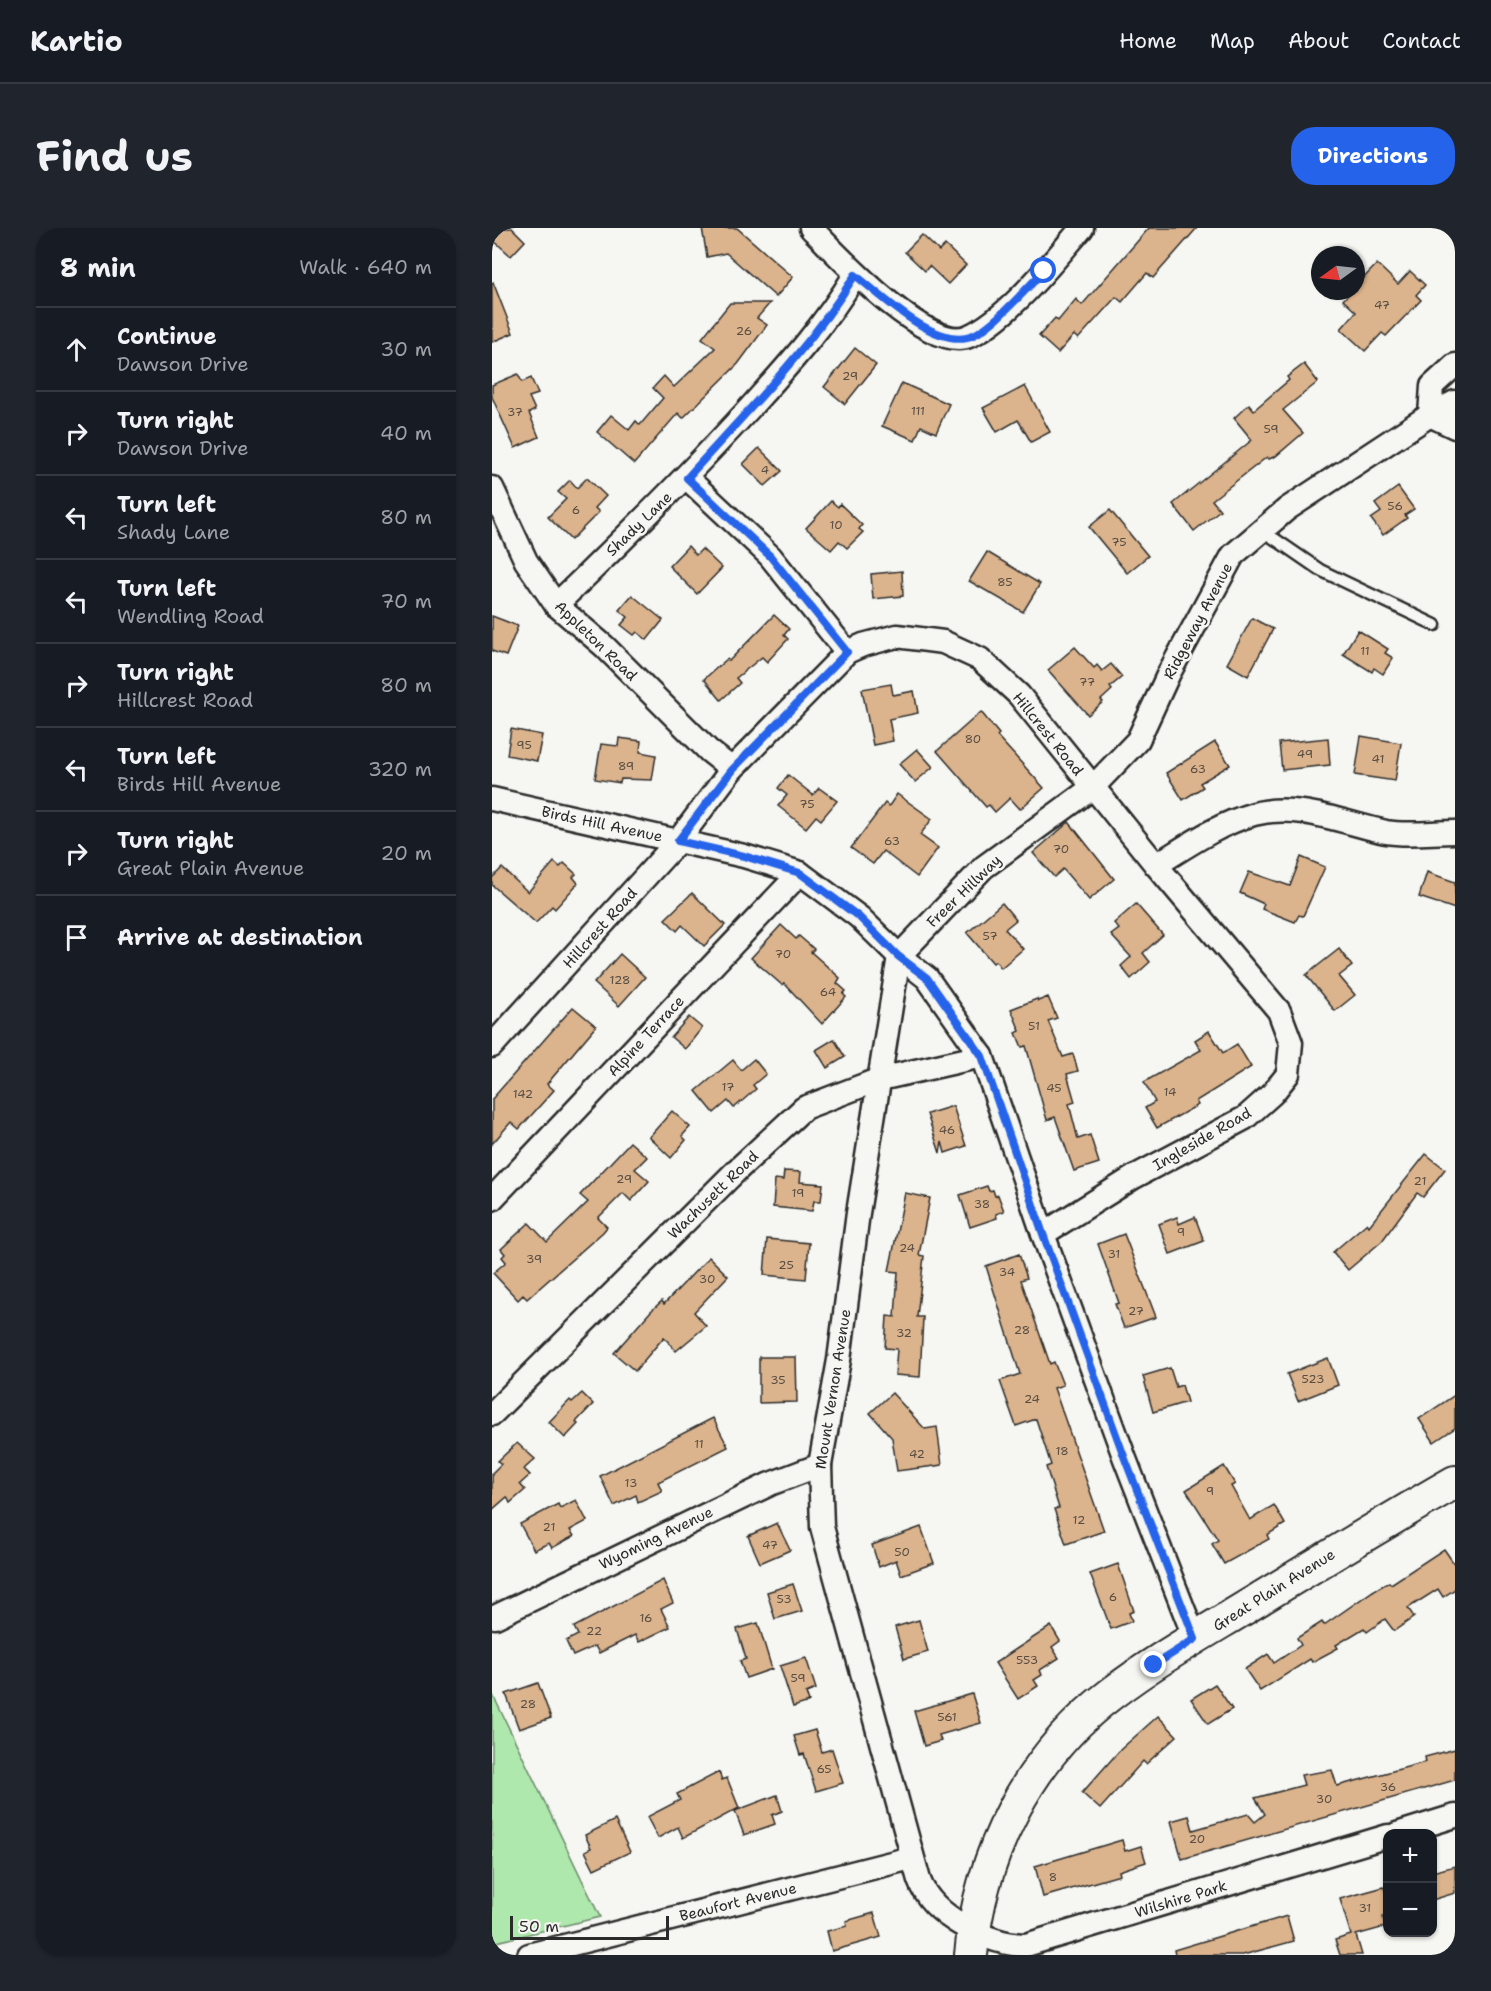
<!DOCTYPE html>
<html lang="en">
<head>
<meta charset="utf-8">
<style>
	body { margin:0; font-family:"Shantell Sans",sans-serif; background:#20242c; color:#f1f3f6 }
	.controls { position:absolute; right:18px; bottom:18px; display:grid; overflow:hidden; border-radius:12px; box-shadow:0 2px 4px #0004 }
	.controls button { width:54px; height:54px; display:grid; place-items:center; padding:0; border:0; border-bottom:2px solid #363941; background:#171b24; color:#f1f3f6; font:30px sans-serif }
	.compass { position:absolute; left:819px; top:18px; width:54px; height:54px; border-radius:50%; background:#171b24; box-shadow:0 2px 4px #0004; rotate:255deg }
	.scale { position:absolute; left:18px; bottom:15px; width:159px; box-sizing:border-box; padding-left:6px; border:3px solid #2b2b2b; border-top:0; font-size:16px; line-height:21px; white-space:nowrap; color:#2b2b2b; -webkit-text-stroke:4px #f6f6f2; paint-order:stroke }
	.stop { position:absolute; width:18px; height:18px; margin:-14px; border:4px solid #2563eb; border-radius:50%; background:#fff }
	.stop.end { background:#2563eb; border-color:#fff; box-shadow:0 2px 6px #0008 }
	.list { margin:0; padding:0; list-style:none }
	h2 { display:flex; justify-content:space-between; align-items:center; height:78px; margin:0; padding:0 24px; font-size:26px }
	h2 small { font-size:20px; font-weight:400; color:#9ea1a6 }
	.list li { display:grid; grid-template-columns:39px 1fr auto; gap:18px; align-items:center; box-sizing:border-box; height:84px; padding:0 24px; border-top:2px solid #363941 }
	.list b { display:block; font-size:22px; white-space:nowrap }
	.list p { margin:0; font-size:20px; white-space:nowrap; color:#9ea1a6 }
	.list em { font-size:20px; font-style:normal; color:#9ea1a6 }
	.icon { flex:none; width:33px; height:33px; fill:none; stroke:currentColor; stroke-width:2; stroke-linecap:round; stroke-linejoin:round }
	.map { position:relative; flex:none; width:963px; height:1727px; overflow:hidden; border-radius:24px }
	header { display:flex; align-items:center; gap:36px; box-sizing:border-box; height:84px; padding:0 30px; background:#171b24; border-bottom:2px solid #363941 }
	header strong { font-size:28px }
	nav { display:flex; gap:33px; margin-inline-start:auto; font-size:21px }
	.intro { display:flex; align-items:center; justify-content:space-between; box-sizing:border-box; height:144px; padding:0 36px }
	h1 { margin:0; font-size:42px }
	.button { padding:15px 27px; border-radius:24px; background:#2563eb; color:#fff; font-size:21px; font-weight:700 }
	main { display:flex; gap:36px; padding:0 36px }
	aside { flex:1; background:#171b24; border-radius:24px; box-shadow:0 2px 4px #0004 }
	.map>svg:first-child { display:block }
</style>
</head>
<body>
<header>
<strong>Kartio</strong>
<nav><a>Home</a><a>Map</a><a>About</a><a>Contact</a></nav>
</header>
<div class="intro"><h1>Find us</h1><a class="button">Directions</a></div>
<main>
<aside>
<h2>8 min<small>Walk · 640 m</small></h2>
<ul class="list">
<li><svg class="icon" aria-label="ahead" viewBox="0 0 24 24"><path d="M12 20V5M6 11l6-6 6 6"/></svg><div><b>Continue</b><p>Dawson Drive</p></div><em>30 m</em></li>
<li><svg class="icon" aria-label="right" viewBox="0 0 24 24"><path d="M7 20v-9h11M14 6l5 5-5 5"/></svg><div><b>Turn right</b><p>Dawson Drive</p></div><em>40 m</em></li>
<li><svg class="icon" aria-label="left" viewBox="0 0 24 24"><path d="M17 20v-9H6M10 6l-5 5 5 5"/></svg><div><b>Turn left</b><p>Shady Lane</p></div><em>80 m</em></li>
<li><svg class="icon" aria-label="left" viewBox="0 0 24 24"><path d="M17 20v-9H6M10 6l-5 5 5 5"/></svg><div><b>Turn left</b><p>Wendling Road</p></div><em>70 m</em></li>
<li><svg class="icon" aria-label="right" viewBox="0 0 24 24"><path d="M7 20v-9h11M14 6l5 5-5 5"/></svg><div><b>Turn right</b><p>Hillcrest Road</p></div><em>80 m</em></li>
<li><svg class="icon" aria-label="left" viewBox="0 0 24 24"><path d="M17 20v-9H6M10 6l-5 5 5 5"/></svg><div><b>Turn left</b><p>Birds Hill Avenue</p></div><em>320 m</em></li>
<li><svg class="icon" aria-label="right" viewBox="0 0 24 24"><path d="M7 20v-9h11M14 6l5 5-5 5"/></svg><div><b>Turn right</b><p>Great Plain Avenue</p></div><em>20 m</em></li>
<li><svg class="icon" aria-label="arrive" viewBox="0 0 24 24"><path d="M6 21V4h12l-3 4 3 4H6"/></svg><div><b>Arrive at destination</b></div></li>
</ul>
</aside>
<div class="map">
<svg width="963" height="1727" viewBox="0 0 963 1727">
	<rect width="100%" height="100%" fill="#f6f6f2"/>
	<filter id="ink" filterUnits="userSpaceOnUse"><feTurbulence type="fractalNoise" baseFrequency=".0167" numOctaves="2"/><feDisplacementMap in="SourceGraphic" scale="12" xChannelSelector="R" yChannelSelector="G"/><feConvolveMatrix kernelMatrix="1 2 1 2 8 2 1 2 1" color-interpolation-filters="sRGB"/></filter>
	<g filter="url(#ink)">
		<!-- green -->
		<polygon fill="#aee8ad" stroke="#6c8a6c" stroke-width="1.5" points="0,1465 108,1689 0,1715"/>
		<!-- building -->
		<g fill="#dbb38c" stroke="#2b2b2b" stroke-width="1.5">
			<polygon points="12,0 20,0 33,13 19,28 1,12"/>
			<polygon points="210,0 245,0 301,49 284,69 234,25 215,29"/>
			<polygon points="657,0 705,0 661,50 655,45 630,74 624,69 586,111 582,107 566,125 547,108 563,90 566,93 584,71 590,77"/>
			<polygon points="430,7 447,23 453,17 474,37 456,56 437,38 433,43 413,24"/>
			<polygon points="885,36 906,56 918,43 933,57 924,67 929,72 894,108 890,105 873,123 849,101 864,84 851,72 860,63 864,63 864,58"/>
			<polygon points="1,54 21,105 0,114 0,55"/>
			<polygon points="238,75 278,75 265,90 275,97 246,136 191,190 186,185 142,236 105,204 119,187 137,202 144,193 148,197 171,170 161,160 172,148 182,159 223,120 210,110"/>
			<polygon points="363,120 384,137 353,176 332,159"/>
			<polygon points="812,136 826,154 791,182 811,205 784,228 777,231 775,229 720,272 728,282 702,303 681,276 760,212 742,190 757,176 762,182 797,152 795,149"/>
			<polygon points="26,146 30,154 39,150 46,166 37,169 43,182 37,185 47,209 23,220 0,169 0,157"/>
			<polygon points="410,155 457,176 444,205 429,198 423,212 390,198"/>
			<polygon points="533,158 558,204 539,214 526,192 505,204 491,180"/>
			<polygon points="267,220 290,243 273,258 251,236"/>
			<polygon points="95,250 114,268 103,280 107,284 79,312 56,289 74,271 66,264 78,252 85,260"/>
			<polygon points="906,259 922,281 913,287 915,290 891,307 879,291 889,284 883,276"/>
			<polygon points="339,273 346,279 348,276 370,297 367,301 371,304 355,320 347,313 339,322 314,300"/>
			<polygon points="618,282 656,328 635,345 597,299"/>
			<polygon points="196,318 204,327 210,321 230,340 205,366 177,338"/>
			<polygon points="495,324 548,356 531,384 477,353"/>
			<polygon points="410,343 411,368 381,371 379,346"/>
			<polygon points="140,367 171,392 155,412 145,404 142,407 129,397 136,389 127,382"/>
			<polygon points="282,387 297,401 292,407 296,411 275,434 270,429 244,450 248,455 229,472 212,451 235,431 237,433"/>
			<polygon points="0,388 26,398 14,428 0,423"/>
			<polygon points="760,390 781,401 756,448 735,436"/>
			<polygon points="866,402 896,421 893,425 901,430 891,446 882,440 880,444 851,426"/>
			<polygon points="583,419 602,440 605,437 610,443 619,436 630,449 618,459 620,462 609,472 611,474 596,487 556,442"/>
			<polygon points="399,456 401,467 422,463 426,485 397,491 401,513 381,517 370,461"/>
			<polygon points="489,484 507,506 505,508 552,560 528,581 518,570 503,584 497,577 494,579 445,523"/>
			<polygon points="19,501 50,507 45,533 15,527"/>
			<polygon points="869,508 909,515 903,553 863,547"/>
			<polygon points="127,510 149,513 148,524 164,527 160,552 129,551 128,555 103,551 109,516 126,518"/>
			<polygon points="836,510 838,537 790,542 787,515"/>
			<polygon points="723,514 738,537 708,555 711,559 691,572 674,545"/>
			<polygon points="425,521 441,539 423,554 407,536"/>
			<polygon points="296,547 321,567 327,560 345,573 329,592 324,588 314,600 286,578 295,567 286,560"/>
			<polygon points="405,566 440,591 428,607 446,620 425,649 391,623 381,636 359,620 393,575 397,578"/>
			<polygon points="577,594 622,651 597,672 571,641 562,649 541,625"/>
			<polygon points="809,629 833,639 811,688 807,687 803,694 770,681 772,676 748,665 757,644 798,658"/>
			<polygon points="62,634 68,639 72,635 84,646 81,649 86,655 63,681 60,678 44,695 0,657 0,650 10,640 36,664"/>
			<polygon points="935,644 963,654 963,681 927,669"/>
			<polygon points="200,665 233,697 212,718 190,697 185,703 173,691"/>
			<polygon points="510,675 524,692 513,701 531,721 509,740 504,733 501,735 475,705"/>
			<polygon points="644,676 671,707 651,725 658,734 639,751 629,738 639,729 619,707 627,701 622,695"/>
			<polygon points="289,697 304,711 307,708 322,721 319,724 348,750 345,755 354,763 351,766 354,769 330,796 292,755 290,757 259,730"/>
			<polygon points="847,721 860,738 847,748 863,767 843,783 814,747"/>
			<polygon points="128,726 153,749 127,778 102,755"/>
			<polygon points="556,769 565,790 556,793 571,829 581,826 586,843 575,846 583,874 577,876 586,911 598,907 607,935 582,943 563,889 555,892 534,818 530,819 524,805 528,803 519,781 545,771 546,773"/>
			<polygon points="81,779 104,798 55,856 62,862 27,901 19,894 0,916 0,871"/>
			<polygon points="197,789 210,800 193,821 179,809"/>
			<polygon points="717,803 731,825 745,816 759,839 704,873 706,877 665,900 653,880 663,874 652,854 709,822 703,812"/>
			<polygon points="342,811 353,829 335,840 324,822"/>
			<polygon points="262,831 274,846 261,857 264,861 242,880 236,873 222,885 204,863 241,832 249,842"/>
			<polygon points="461,878 474,918 453,925 450,914 448,925 435,886"/>
			<polygon points="180,883 198,899 190,908 194,912 179,930 157,909"/>
			<polygon points="138,914 155,929 143,941 157,953 139,973 131,965 106,990 115,999 111,1004 35,1071 31,1067 26,1072 1,1045 14,1034 10,1029 13,1026 9,1021 37,995 55,1014 96,974 88,967"/>
			<polygon points="934,926 953,941 931,969 925,965 890,1013 856,1042 841,1024 875,995 877,998"/>
			<polygon points="292,943 309,944 308,954 331,956 329,973 322,973 320,983 281,979 283,951 291,952"/>
			<polygon points="495,958 497,963 501,962 503,968 506,967 512,983 504,986 505,990 478,999 468,967"/>
			<polygon points="413,965 438,970 427,1027 432,1028 425,1089 431,1089 428,1149 403,1147 405,1121 393,1120 395,1088 403,1089 406,1044 397,1043"/>
			<polygon points="685,989 687,996 703,989 712,1013 678,1026 667,996"/>
			<polygon points="632,1006 664,1089 632,1100 623,1076 627,1075 606,1016"/>
			<polygon points="275,1011 317,1015 314,1051 272,1047"/>
			<polygon points="527,1026 535,1050 529,1052 558,1136 562,1134 571,1157 562,1160 612,1303 574,1316 562,1281 567,1280 554,1239 559,1237 544,1191 524,1198 508,1153 528,1146 494,1038"/>
			<polygon points="217,1029 236,1048 202,1084 214,1098 184,1123 172,1109 143,1143 122,1125 159,1083 170,1073 172,1076"/>
			<polygon points="267,1129 304,1129 305,1174 267,1175"/>
			<polygon points="836,1130 846,1157 806,1173 795,1146"/>
			<polygon points="678,1140 684,1159 690,1157 695,1174 661,1184 651,1148"/>
			<polygon points="90,1165 101,1176 84,1194 86,1196 73,1210 57,1194 78,1172 80,1174"/>
			<polygon points="400,1165 433,1201 445,1199 450,1237 405,1243 400,1210 378,1185"/>
			<polygon points="963,1167 963,1200 942,1214 927,1191"/>
			<polygon points="221,1190 236,1219 166,1254 170,1263 146,1274 144,1267 122,1278 108,1248"/>
			<polygon points="25,1215 43,1231 32,1241 38,1247 28,1256 33,1262 18,1275 15,1269 0,1282 0,1245 9,1236 6,1233"/>
			<polygon points="732,1238 743,1256 739,1258 758,1292 782,1277 793,1296 775,1307 777,1311 732,1336 720,1316 726,1312 694,1262"/>
			<polygon points="84,1272 95,1293 78,1302 82,1308 60,1320 57,1315 42,1322 28,1296 66,1276 68,1280"/>
			<polygon points="285,1295 298,1322 268,1335 256,1308"/>
			<polygon points="429,1299 442,1335 409,1347 404,1332 387,1339 380,1317"/>
			<polygon points="952,1321 963,1337 963,1361 951,1369 946,1361 916,1380 922,1389 902,1403 893,1391 875,1404 872,1400 844,1417 846,1420 820,1434 818,1431 768,1463 753,1441 776,1426 782,1435 809,1417 805,1410 830,1394 832,1397 881,1363 897,1354 899,1356"/>
			<polygon points="626,1336 642,1383 637,1385 640,1393 619,1401 598,1346"/>
			<polygon points="171,1352 181,1375 169,1381 178,1399 147,1414 143,1407 107,1425 103,1418 81,1428 74,1413 86,1407 82,1399"/>
			<polygon points="301,1356 310,1383 283,1391 275,1364"/>
			<polygon points="427,1392 436,1424 412,1431 403,1399"/>
			<polygon points="266,1395 280,1441 254,1450 248,1433 254,1431 245,1401"/>
			<polygon points="559,1398 568,1413 560,1419 567,1430 548,1442 550,1447 542,1452 546,1458 526,1471 503,1435"/>
			<polygon points="314,1430 324,1461 314,1465 317,1474 301,1479 288,1438"/>
			<polygon points="46,1455 59,1490 27,1501 14,1466"/>
			<polygon points="723,1456 740,1481 716,1496 699,1471"/>
			<polygon points="480,1466 489,1495 447,1507 449,1513 432,1518 422,1483"/>
			<polygon points="666,1488 685,1508 654,1536 651,1533 608,1581 590,1565 628,1522"/>
			<polygon points="323,1502 330,1524 340,1521 351,1555 324,1563 312,1526 308,1527 302,1508"/>
			<polygon points="963,1521 963,1552 690,1631 679,1593 697,1588 701,1602 756,1586 763,1594 773,1586 763,1570 812,1557 809,1547 840,1542 845,1558 934,1534 933,1529"/>
			<polygon points="227,1544 230,1552 235,1550 247,1580 191,1610 186,1599 166,1610 155,1589 188,1572 185,1566"/>
			<polygon points="285,1567 290,1583 280,1587 283,1596 252,1607 243,1583"/>
			<polygon points="123,1592 138,1624 102,1641 93,1623 99,1620 93,1607"/>
			<polygon points="630,1612 633,1623 649,1618 654,1634 627,1643 628,1647 551,1669 543,1638"/>
			<polygon points="963,1638 963,1665 940,1672 940,1644"/>
			<polygon points="892,1659 896,1672 896,1687 891,1689 893,1699 864,1707 870,1727 848,1727 843,1712 859,1707 848,1671"/>
			<polygon points="382,1685 389,1709 340,1723 335,1703 355,1698 354,1693"/>
			<polygon points="795,1688 802,1713 751,1727 683,1727 682,1722"/>
		</g>
		<g fill="none" stroke-linecap="round" stroke-linejoin="round">
			<!-- service casing -->
			<g stroke="#2b2b2b" stroke-width="15">
				<polyline id="service" points="771,303 828,342 943,397"/>
			</g>
			<!-- minor casing -->
			<g stroke="#2b2b2b" stroke-width="27">
				<g id="minor">
					<path d="M319,0C345,27 437,126 477,108C516,91 562,32 590,0"/>
					<polyline points="938,187 940,158 963,137"/>
					<polyline points="938,187 963,199"/>
					<polyline points="195,250 278,328 355,424"/>
					<polyline points="0,260 34,333 64,377 112,418 217,523 240,541"/>
					<path d="M64,377C130,313 194,250 256,182C295,139 333,97 363,47"/>
					<polyline points="0,571 252,628 308,645 367,689 407,728 435,750 490,828 551,1006 633,1231 703,1411"/>
					<path d="M0,818L186,613L240,541L355,424L371,417L405,408L451,414L488,431L527,467L664,637C695,618 726,596 762,586C806,574 852,595 894,604C915,608 941,604 963,604"/>
					<polyline points="0,971 308,645"/>
					<polyline points="551,1006 642,949 753,890 780,866 796,846 799,815 787,783 664,637"/>
					<polyline points="0,1186 245,942 312,880 388,851 490,828"/>
					<polyline points="3,1389 278,1256 328,1237"/>
					<polyline points="905,1606 963,1588"/>
					<path d="M896,1608L534,1717C497,1717 440,1688 427,1652L330,1299L328,1237L347,1132L366,985L407,728L492,639L600,560L646,512L677,445L741,327L795,281L938,187L963,174"/>
					<polyline points="37,1727 419,1630"/>
				</g>
			</g>
			<!-- secondary casing -->
			<g stroke="#2b2b2b" stroke-width="36">
				<path id="secondary" d="M479,1727C488,1626 537,1528 619,1466C662,1433 710,1406 756,1378C825,1336 893,1294 963,1254"/>
			</g>
			<!-- service -->
			<use href="#service" stroke="#f6f6f2" stroke-width="10"/>
			<!-- minor -->
			<use href="#minor" stroke="#f6f6f2" stroke-width="22"/>
			<!-- secondary -->
			<use href="#secondary" stroke="#f6f6f2" stroke-width="32"/>
		</g>
	</g>
	<g fill="none" stroke-linecap="round" stroke-linejoin="round" filter="url(#ink)">
		<!-- route -->
		<path stroke="#2563eb" stroke-width="8" d="M552,43C535,59 497,105 475,109C439,117 389,67 363,47C317,122 253,185 195,250L278,328L355,424L240,542L186,613L252,628L308,645L367,689L406,728L435,750L490,828L551,1006L633,1231L703,1411L662,1437"/>
	</g>
	<g text-anchor="middle" stroke-width="5" stroke-linejoin="round" paint-order="stroke">
		<!-- number labels -->
		<g font-size="12" fill="#574d43">
			<text x="890" y="81">47</text>
			<text x="252" y="107">26</text>
			<text x="358" y="152">29</text>
			<text x="426" y="187">111</text>
			<text x="23" y="188">37</text>
			<text x="779" y="205">59</text>
			<text x="273" y="246">4</text>
			<text x="903" y="282">56</text>
			<text x="84" y="286">6</text>
			<text x="344" y="301">10</text>
			<text x="627" y="318">75</text>
			<text x="513" y="358">85</text>
			<text x="873" y="427">11</text>
			<text x="595" y="458">77</text>
			<text x="481" y="515">80</text>
			<text x="32" y="521">95</text>
			<text x="813" y="530">49</text>
			<text x="886" y="535">41</text>
			<text x="134" y="542">89</text>
			<text x="706" y="545">63</text>
			<text x="315" y="580">75</text>
			<text x="400" y="617">63</text>
			<text x="569" y="625">70</text>
			<text x="498" y="712">57</text>
			<text x="291" y="730">70</text>
			<text x="128" y="756">128</text>
			<text x="336" y="768">64</text>
			<text x="542" y="802">51</text>
			<text x="236" y="863">17</text>
			<text x="562" y="864">45</text>
			<text x="678" y="868">14</text>
			<text x="31" y="870">142</text>
			<text x="455" y="906">46</text>
			<text x="132" y="955">29</text>
			<text x="928" y="957">21</text>
			<text x="306" y="969">19</text>
			<text x="490" y="980">38</text>
			<text x="689" y="1008">9</text>
			<text x="415" y="1024">24</text>
			<text x="622" y="1030">31</text>
			<text x="42" y="1035">39</text>
			<text x="294" y="1041">25</text>
			<text x="515" y="1048">34</text>
			<text x="215" y="1055">30</text>
			<text x="644" y="1087">27</text>
			<text x="530" y="1106">28</text>
			<text x="412" y="1109">32</text>
			<text x="821" y="1155">523</text>
			<text x="286" y="1156">35</text>
			<text x="540" y="1175">24</text>
			<text x="207" y="1220">11</text>
			<text x="570" y="1227">18</text>
			<text x="425" y="1230">42</text>
			<text x="139" y="1259">13</text>
			<text x="718" y="1267">9</text>
			<text x="587" y="1296">12</text>
			<text x="57" y="1303">21</text>
			<text x="278" y="1321">47</text>
			<text x="410" y="1328">50</text>
			<text x="621" y="1373">6</text>
			<text x="292" y="1375">53</text>
			<text x="154" y="1394">16</text>
			<text x="102" y="1407">22</text>
			<text x="535" y="1436">553</text>
			<text x="306" y="1454">59</text>
			<text x="36" y="1480">28</text>
			<text x="455" y="1493">561</text>
			<text x="332" y="1545">65</text>
			<text x="896" y="1563">36</text>
			<text x="832" y="1575">30</text>
			<text x="705" y="1615">20</text>
			<text x="561" y="1653">8</text>
			<text x="873" y="1684">31</text>
		</g>
		<!-- street labels -->
		<g font-size="15" fill="#2b2b2b" stroke="#f6f6f2">
			<text transform="translate(147 296) rotate(-44)" y="5">Shady Lane</text>
			<text transform="translate(706 393) rotate(-62)" y="5">Ridgeway Avenue</text>
			<text transform="translate(104 413) rotate(44)" y="5">Appleton Road</text>
			<text transform="translate(556 506) rotate(51)" y="5">Hillcrest Road</text>
			<text transform="translate(110 596) rotate(12)" y="5">Birds Hill Avenue</text>
			<text transform="translate(472 663) rotate(-44)" y="5">Freer Hillway</text>
			<text transform="translate(108 700) rotate(-48)" y="5">Hillcrest Road</text>
			<text transform="translate(154 808) rotate(-47)" y="5">Alpine Terrace</text>
			<text transform="translate(710 911) rotate(-30)" y="5">Ingleside Road</text>
			<text transform="translate(221 967) rotate(-44)" y="5">Wachusett Road</text>
			<text transform="translate(341 1161) rotate(-81)" y="5">Mount Vernon Avenue</text>
			<text transform="translate(164 1310) rotate(-26)" y="5">Wyoming Avenue</text>
			<text transform="translate(782 1362) rotate(-32)" y="5">Great Plain Avenue</text>
			<text transform="translate(689 1671) rotate(-17)" y="5">Wilshire Park</text>
			<text transform="translate(246 1674) rotate(-14)" y="5">Beaufort Avenue</text>
		</g>
	</g>
</svg>
<div class="controls">
<button>+</button>
<button>−</button>
</div>
<svg class="compass" viewBox="-18 -18 36 36"><path d="M0-13l5 13h-10z" fill="#e53935"/><path d="M0 13l5-13h-10z" fill="#9ea1a6"/></svg>
<div class="scale">50 m</div>
<div class="stop" style="left:552px;top:43px"></div>
<div class="stop end" style="left:662px;top:1437px"></div>
</div>
</main>
</body>
</html>
